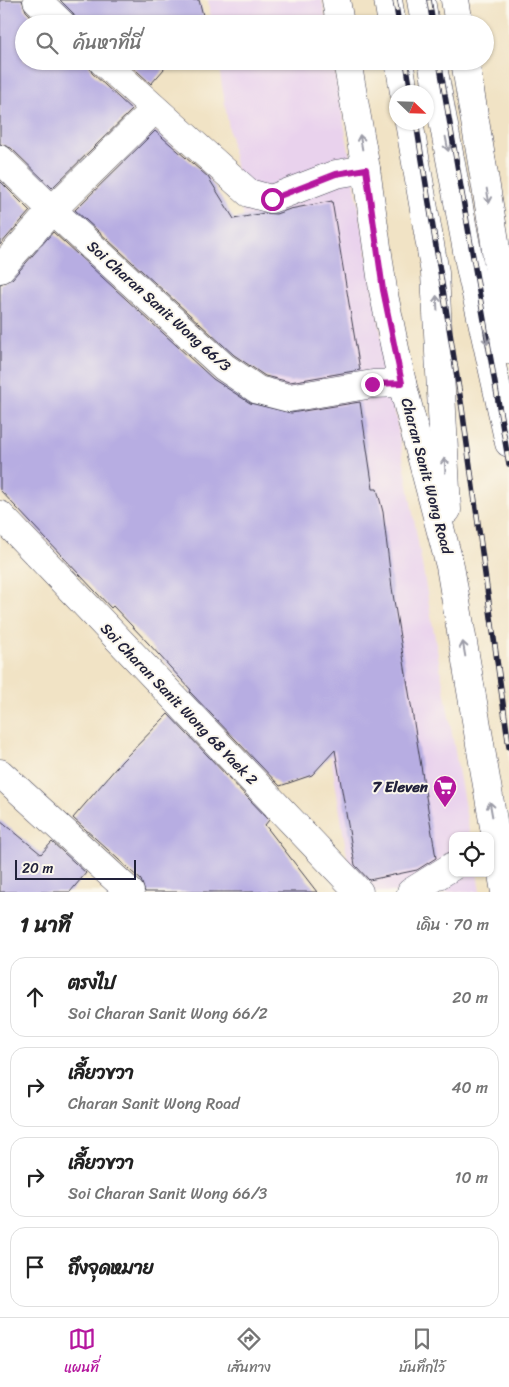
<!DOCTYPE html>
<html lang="th">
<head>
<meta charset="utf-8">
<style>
	body { margin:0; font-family:Sriracha,"Playpen Sans Thai",sans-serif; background:#f2f2f2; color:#222 }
	.controls { position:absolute; right:15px; bottom:15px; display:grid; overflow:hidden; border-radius:10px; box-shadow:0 1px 4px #0004 }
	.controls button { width:45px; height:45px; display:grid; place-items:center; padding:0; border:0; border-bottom:1px solid #e0e0e0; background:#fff; color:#222; font:25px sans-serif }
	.compass { position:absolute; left:389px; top:85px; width:45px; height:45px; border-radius:50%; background:#fff; box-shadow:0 1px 4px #0004; rotate:113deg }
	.scale { position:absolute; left:15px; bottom:12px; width:121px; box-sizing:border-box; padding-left:5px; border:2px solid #22223b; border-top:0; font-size:14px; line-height:18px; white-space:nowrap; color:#22223b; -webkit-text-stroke:4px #fbf7ec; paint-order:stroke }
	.stop { position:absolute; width:15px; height:15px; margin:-11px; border:4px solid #b5179e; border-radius:50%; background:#fff }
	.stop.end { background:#b5179e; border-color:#fff; box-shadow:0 1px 5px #0008 }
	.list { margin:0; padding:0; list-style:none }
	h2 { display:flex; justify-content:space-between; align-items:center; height:65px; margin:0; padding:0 20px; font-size:21px }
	h2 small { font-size:16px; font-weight:400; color:#767676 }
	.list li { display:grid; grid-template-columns:32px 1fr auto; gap:15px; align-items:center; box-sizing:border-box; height:80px; margin:0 10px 10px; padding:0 10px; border:1px solid #e0e0e0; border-radius:15px }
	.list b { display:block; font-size:19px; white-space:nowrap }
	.list p { margin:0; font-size:16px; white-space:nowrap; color:#767676 }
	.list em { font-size:16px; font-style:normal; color:#767676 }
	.icon { flex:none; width:28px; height:28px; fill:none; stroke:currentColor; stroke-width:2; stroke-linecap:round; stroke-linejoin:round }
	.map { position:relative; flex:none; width:509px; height:892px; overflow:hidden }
	.search { position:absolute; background:#fff; box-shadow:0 1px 4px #0004; left:15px; right:15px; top:15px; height:55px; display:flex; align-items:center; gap:12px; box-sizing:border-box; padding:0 18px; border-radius:28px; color:#767676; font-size:19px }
	.sheet { height:425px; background:#fff }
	nav { display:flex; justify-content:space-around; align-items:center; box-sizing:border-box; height:70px; border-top:1px solid #e0e0e0; background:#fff; font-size:14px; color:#767676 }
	nav a { display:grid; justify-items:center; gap:2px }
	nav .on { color:#b5179e }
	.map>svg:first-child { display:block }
</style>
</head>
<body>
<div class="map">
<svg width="509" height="892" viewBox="0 0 509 892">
	<rect width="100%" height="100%" fill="#fbf7ec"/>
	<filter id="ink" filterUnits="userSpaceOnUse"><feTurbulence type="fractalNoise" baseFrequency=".02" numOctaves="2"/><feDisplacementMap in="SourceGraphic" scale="10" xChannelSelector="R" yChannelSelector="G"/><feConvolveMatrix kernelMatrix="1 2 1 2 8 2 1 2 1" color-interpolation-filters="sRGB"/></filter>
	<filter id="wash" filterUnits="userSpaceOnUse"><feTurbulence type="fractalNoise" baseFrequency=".0096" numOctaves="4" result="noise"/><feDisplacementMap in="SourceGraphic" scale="20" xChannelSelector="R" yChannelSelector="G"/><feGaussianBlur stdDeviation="1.12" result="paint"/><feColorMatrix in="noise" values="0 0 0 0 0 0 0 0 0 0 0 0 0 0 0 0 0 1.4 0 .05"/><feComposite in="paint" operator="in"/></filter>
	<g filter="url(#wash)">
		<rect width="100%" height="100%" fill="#f1e3c5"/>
		<!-- built -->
		<g fill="#e9d2ed">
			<polygon points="208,0 322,0 327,24 212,24"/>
			<polygon points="218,61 333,61 470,836 453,836 453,873 477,873 480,892 353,892"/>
		</g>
		<g id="blocks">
			<!-- building -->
			<g fill="#b7ade2">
				<polygon points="0,0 22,0 26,11 39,24 24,24 24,61 87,61 92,73 132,110 52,188 11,148 0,144"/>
				<polygon points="60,0 199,0 205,23 77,24 73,13"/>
				<polygon points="126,61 171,61 151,84"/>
				<polygon points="155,131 208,177 234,219 264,213 276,214 290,209 332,201 360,370 290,382 265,376 234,355 75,210"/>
				<polygon points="0,181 30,211 0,245"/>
				<polygon points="53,232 213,379 250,403 291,413 360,402 373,489 377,489 383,512 392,588 436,858 417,870 369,880 355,865 335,750 312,775 280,786 190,692 191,690 149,644 113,606 111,608 0,490 0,284 12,279"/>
				<polygon points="168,714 269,820 265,825 317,892 145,892 141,880 73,818 122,761"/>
				<polygon points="0,820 41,854 52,842 86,873 70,892 0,892"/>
			</g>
		</g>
	</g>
	<g filter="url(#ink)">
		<use href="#blocks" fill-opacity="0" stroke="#413f50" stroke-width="1"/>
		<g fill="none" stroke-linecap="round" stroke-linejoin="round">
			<!-- minor casing -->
			<g stroke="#413f50" stroke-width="29">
				<g id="minor">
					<polyline points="37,0 62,24"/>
					<polyline points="102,61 249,193 271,199 336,174 366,169"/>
					<polyline points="0,159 52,210 224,367 258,390 289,398 373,384 402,383"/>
					<polyline points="0,269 52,210 154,110"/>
					<polyline points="0,515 359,892"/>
					<polyline points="0,773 130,892"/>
					<polyline points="411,892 453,866"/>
				</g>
			</g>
			<!-- primary casing -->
			<g stroke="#413f50" stroke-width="29">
				<g id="primary">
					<polyline points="336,0 340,24"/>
					<polyline points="388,0 392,24"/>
					<polyline points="421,0 425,24"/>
					<polyline points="455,0 459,24"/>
					<polyline points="347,61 366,169 383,290 402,383 450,566 505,892"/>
					<polyline points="399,61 404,92"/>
					<polyline points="432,61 470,267 509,443"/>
					<polyline points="465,61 494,235 509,350"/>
					<polyline points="409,122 435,273 447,510"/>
				</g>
			</g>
			<!-- minor -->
			<use href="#minor" stroke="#fff" stroke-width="28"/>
			<!-- primary -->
			<use href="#primary" stroke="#fff" stroke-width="28"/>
			<!-- rail casing -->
			<g stroke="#22223b" stroke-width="5.5">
				<g id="rail">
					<polyline points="395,0 399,24"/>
					<polyline points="429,0 433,24"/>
					<polyline points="406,61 411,92"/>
					<polyline points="439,61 509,464"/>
					<polyline points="416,122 462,408 509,747"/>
				</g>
			</g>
			<!-- rail -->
			<use href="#rail" stroke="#fbf7ec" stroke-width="4" stroke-dasharray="11" stroke-linecap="butt"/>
		</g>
		<!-- one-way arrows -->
		<defs><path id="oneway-shaft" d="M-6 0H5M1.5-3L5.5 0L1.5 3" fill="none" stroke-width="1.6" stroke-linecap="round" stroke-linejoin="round" transform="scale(1.25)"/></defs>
		<g stroke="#9c9ca7">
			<use href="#oneway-shaft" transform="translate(361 142) rotate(-100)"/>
			<use href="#oneway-shaft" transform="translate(447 144) rotate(79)"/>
			<use href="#oneway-shaft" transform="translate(488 196) rotate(80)"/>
			<use href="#oneway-shaft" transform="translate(437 303) rotate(-93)"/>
			<use href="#oneway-shaft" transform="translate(486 337) rotate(78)"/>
			<use href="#oneway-shaft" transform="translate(445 465) rotate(-93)"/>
			<use href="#oneway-shaft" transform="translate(464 649) rotate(-100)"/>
			<use href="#oneway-shaft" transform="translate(491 809) rotate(-100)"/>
		</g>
	</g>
	<g fill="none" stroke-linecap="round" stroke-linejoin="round" filter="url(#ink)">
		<!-- route -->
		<polyline stroke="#b5179e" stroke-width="6" points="272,199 336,174 366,169 383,290 402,383 372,384"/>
	</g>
	<!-- icons -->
	<defs>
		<g id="supermarket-pin" transform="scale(1.25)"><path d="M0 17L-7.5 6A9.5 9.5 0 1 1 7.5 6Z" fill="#b5179e" stroke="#fbf7ec"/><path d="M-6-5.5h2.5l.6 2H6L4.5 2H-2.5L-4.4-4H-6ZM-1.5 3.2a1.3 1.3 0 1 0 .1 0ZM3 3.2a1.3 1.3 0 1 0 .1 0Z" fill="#fff"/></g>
	</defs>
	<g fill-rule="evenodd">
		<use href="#supermarket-pin" x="445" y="787"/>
	</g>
	<g text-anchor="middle" stroke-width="4" stroke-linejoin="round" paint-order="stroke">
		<!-- street labels -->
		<g font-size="15" fill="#22223b" stroke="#fbf7ec">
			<text transform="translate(159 306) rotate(42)" y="5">Soi Charan Sanit Wong 66/3</text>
			<text transform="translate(427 476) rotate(75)" y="5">Charan Sanit Wong Road</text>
			<text transform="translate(179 704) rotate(46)" y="5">Soi Charan Sanit Wong 68 Yaek 2</text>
		</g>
		<!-- poi labels -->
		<g font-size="15" font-weight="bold" fill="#22223b" stroke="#fbf7ec" text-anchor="end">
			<text x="428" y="792">7 Eleven</text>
		</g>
	</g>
</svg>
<div class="controls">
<button><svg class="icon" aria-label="locate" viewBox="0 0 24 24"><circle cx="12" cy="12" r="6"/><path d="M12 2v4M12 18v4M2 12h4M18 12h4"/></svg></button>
</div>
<svg class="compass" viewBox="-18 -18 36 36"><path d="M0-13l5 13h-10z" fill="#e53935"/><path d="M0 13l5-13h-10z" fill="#767676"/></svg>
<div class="scale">20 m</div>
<div class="stop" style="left:272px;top:199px"></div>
<div class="stop end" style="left:372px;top:384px"></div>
<div class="search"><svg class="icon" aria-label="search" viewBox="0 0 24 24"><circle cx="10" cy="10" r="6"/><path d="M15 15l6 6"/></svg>ค้นหาที่นี่</div>
</div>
<section class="sheet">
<h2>1 นาที<small>เดิน · 70 m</small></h2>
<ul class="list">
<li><svg class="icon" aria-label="ahead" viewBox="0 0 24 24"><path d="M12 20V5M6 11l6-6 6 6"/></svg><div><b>ตรงไป</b><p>Soi Charan Sanit Wong 66/2</p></div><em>20 m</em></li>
<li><svg class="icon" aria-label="right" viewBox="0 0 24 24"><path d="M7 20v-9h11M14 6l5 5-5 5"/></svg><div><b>เลี้ยวขวา</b><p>Charan Sanit Wong Road</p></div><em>40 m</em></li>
<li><svg class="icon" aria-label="right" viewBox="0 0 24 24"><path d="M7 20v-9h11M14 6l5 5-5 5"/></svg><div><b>เลี้ยวขวา</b><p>Soi Charan Sanit Wong 66/3</p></div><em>10 m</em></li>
<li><svg class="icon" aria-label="arrive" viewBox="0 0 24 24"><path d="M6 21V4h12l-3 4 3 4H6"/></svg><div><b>ถึงจุดหมาย</b></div></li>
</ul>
</section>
<nav>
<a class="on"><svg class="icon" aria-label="map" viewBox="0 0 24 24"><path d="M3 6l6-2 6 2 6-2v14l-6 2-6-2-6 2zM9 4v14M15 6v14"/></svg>แผนที่</a>
<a><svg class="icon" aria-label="directions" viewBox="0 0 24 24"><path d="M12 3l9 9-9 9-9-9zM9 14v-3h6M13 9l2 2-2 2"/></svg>เส้นทาง</a>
<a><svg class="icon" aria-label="saved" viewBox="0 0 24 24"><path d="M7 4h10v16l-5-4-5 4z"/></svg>บันทึกไว้</a>
</nav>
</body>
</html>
